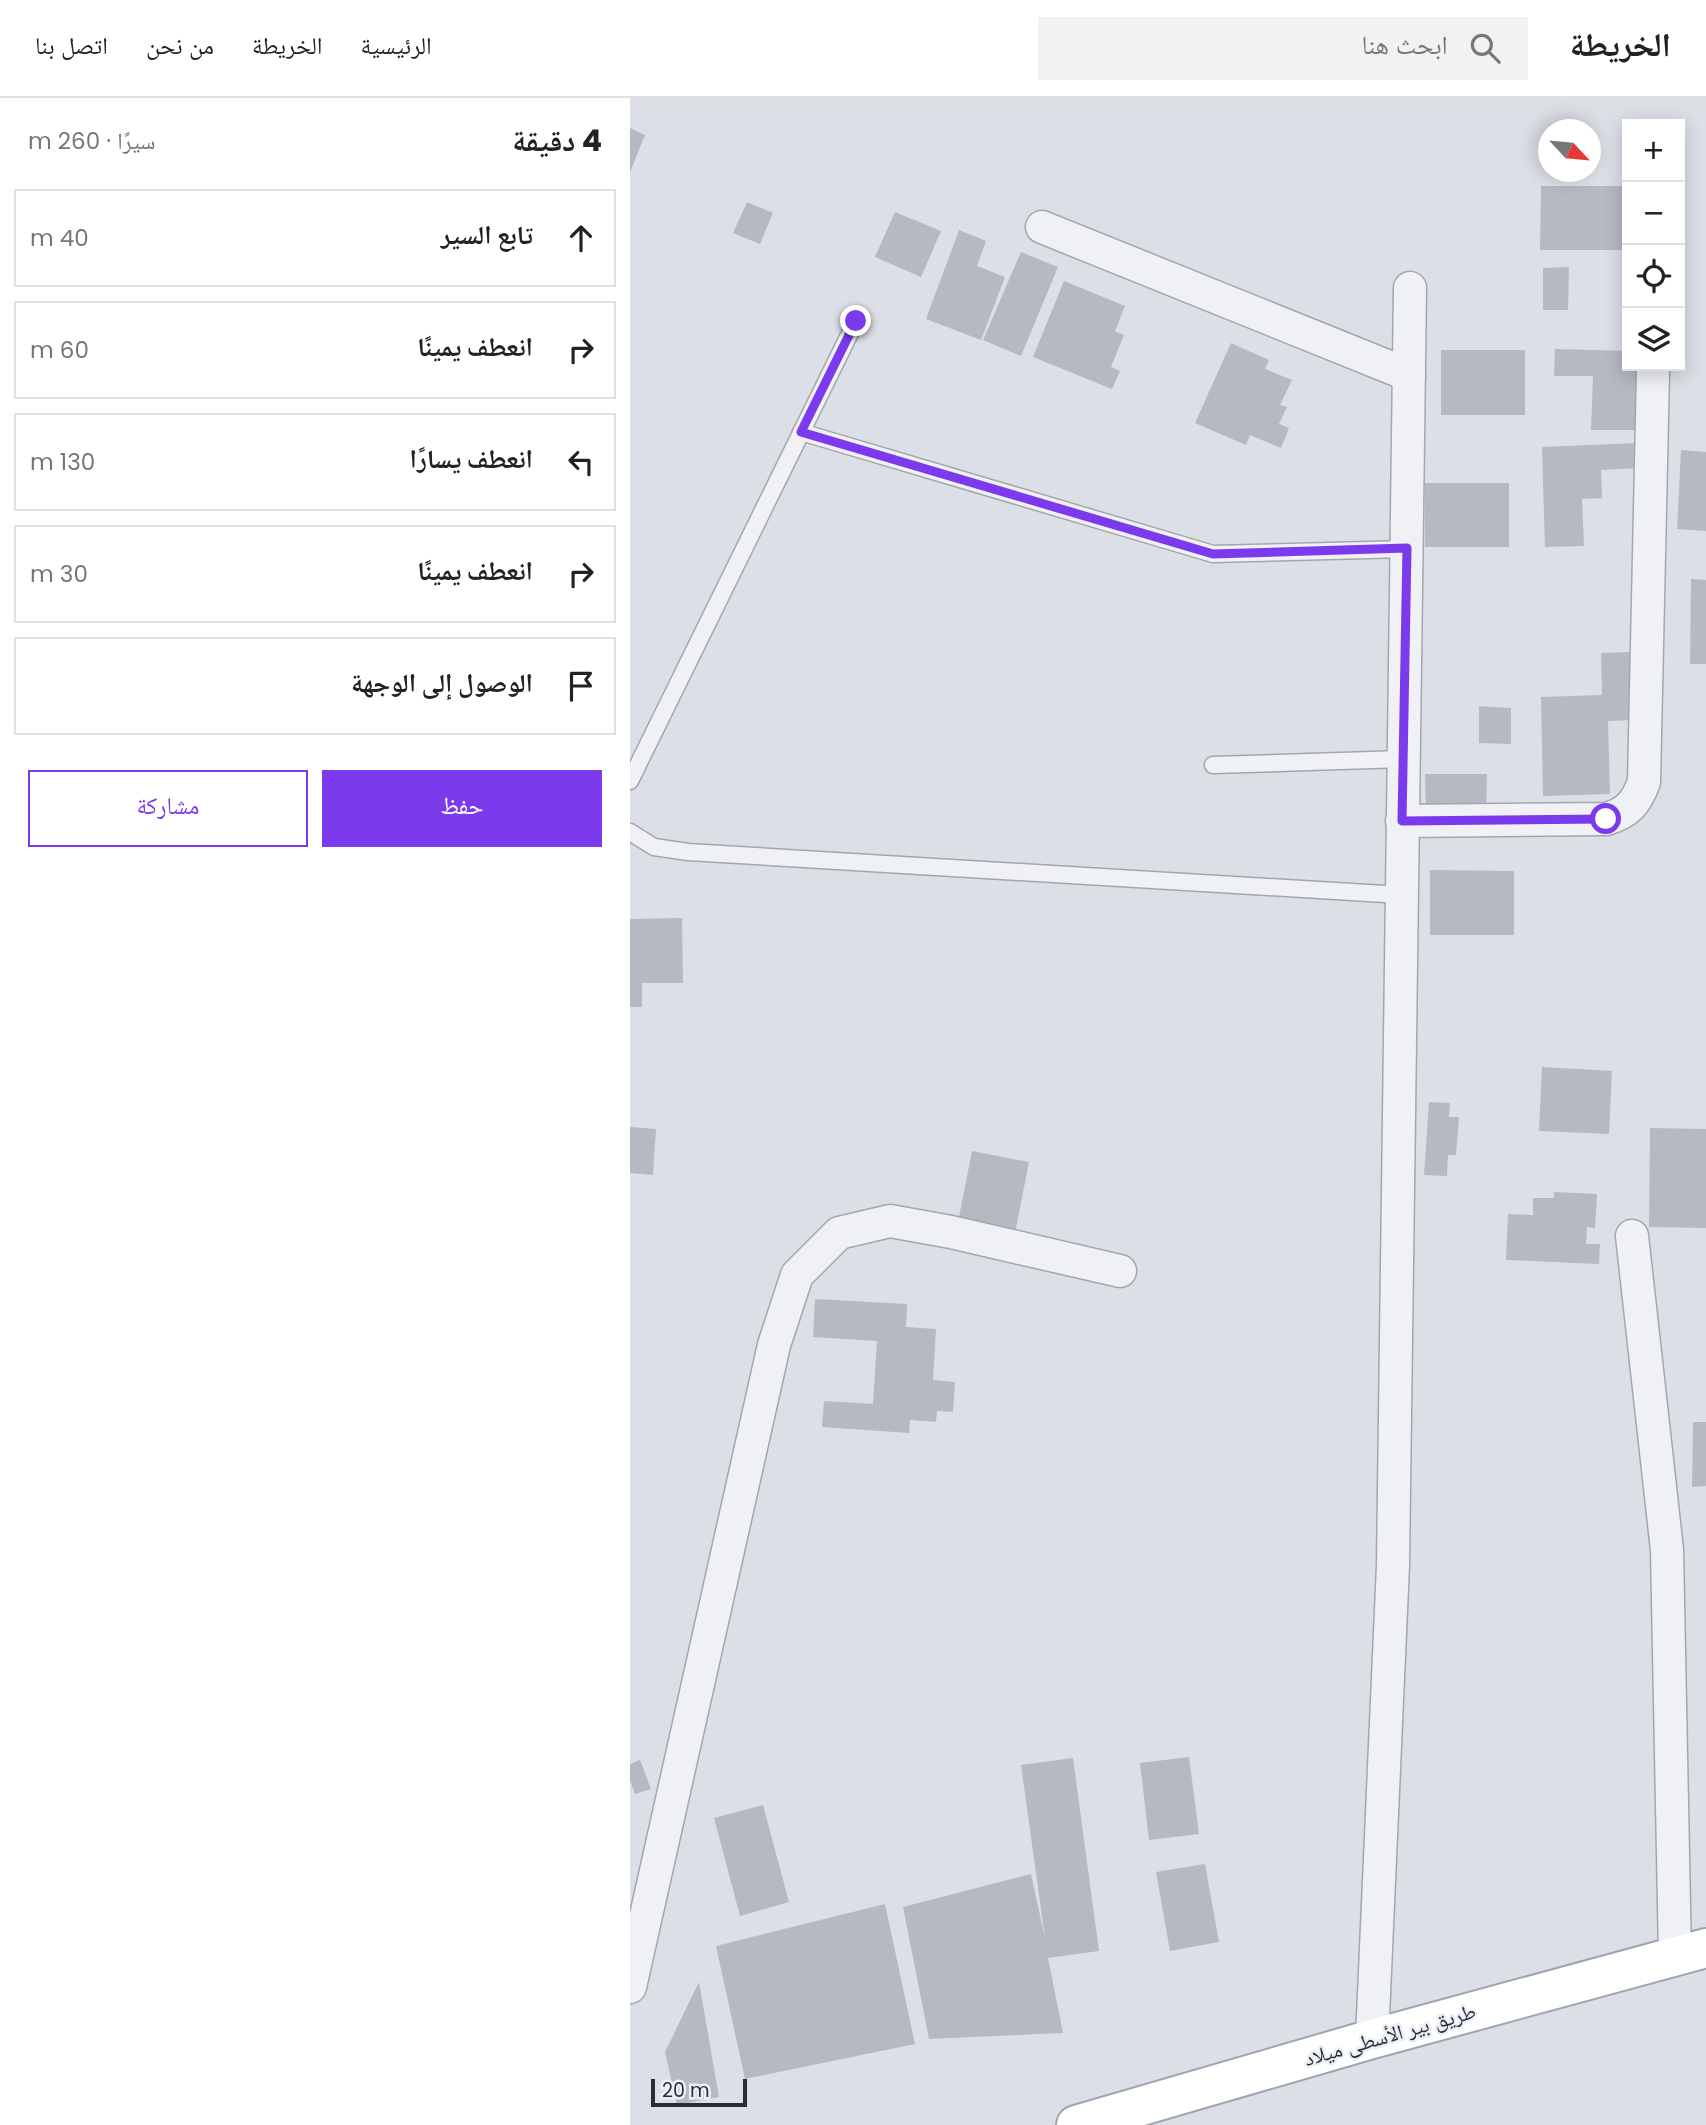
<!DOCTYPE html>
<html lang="ar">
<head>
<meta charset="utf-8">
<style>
	body { margin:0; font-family:Poppins,"Noto Naskh Arabic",sans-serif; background:#f2f2f2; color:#222; direction:rtl }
	.controls { position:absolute; right:21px; top:21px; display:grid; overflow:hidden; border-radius:0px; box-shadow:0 4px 18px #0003 }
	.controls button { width:63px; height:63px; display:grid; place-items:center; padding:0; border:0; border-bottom:2px solid #e0e0e0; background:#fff; color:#222; font:35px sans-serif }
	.compass { position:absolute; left:908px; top:21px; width:63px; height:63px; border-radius:50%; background:#fff; box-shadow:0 4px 18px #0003; rotate:116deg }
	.scale { position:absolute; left:21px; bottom:18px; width:96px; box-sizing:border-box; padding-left:7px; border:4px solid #272e3b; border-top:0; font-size:19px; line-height:24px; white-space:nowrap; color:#272e3b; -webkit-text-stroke:5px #eceff4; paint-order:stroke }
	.stop { position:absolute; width:21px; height:21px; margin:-16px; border:5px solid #7c3aed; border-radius:50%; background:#fff }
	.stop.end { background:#7c3aed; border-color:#fff; box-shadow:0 2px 7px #0008 }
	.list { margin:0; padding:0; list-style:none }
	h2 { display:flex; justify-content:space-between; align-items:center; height:91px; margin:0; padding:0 28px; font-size:30px }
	h2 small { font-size:23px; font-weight:400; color:#767676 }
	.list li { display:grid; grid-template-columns:46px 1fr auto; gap:21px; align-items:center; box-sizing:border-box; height:98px; margin:0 14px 14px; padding:0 14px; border:2px solid #e0e0e0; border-radius:0px }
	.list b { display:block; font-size:26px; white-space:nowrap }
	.list em { font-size:23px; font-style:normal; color:#767676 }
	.actions { display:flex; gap:14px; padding:21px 28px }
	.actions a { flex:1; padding:16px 0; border:2px solid #7c3aed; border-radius:0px; text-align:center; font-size:24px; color:#7c3aed }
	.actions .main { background:#7c3aed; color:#fff }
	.icon { flex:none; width:38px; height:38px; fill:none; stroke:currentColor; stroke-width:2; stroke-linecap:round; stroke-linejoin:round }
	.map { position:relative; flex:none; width:1076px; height:2027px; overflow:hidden; direction:ltr }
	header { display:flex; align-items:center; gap:42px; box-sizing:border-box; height:98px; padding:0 35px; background:#fff; border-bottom:2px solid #e0e0e0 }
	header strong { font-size:33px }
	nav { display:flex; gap:38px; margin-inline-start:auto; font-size:24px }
	.search { width:490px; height:63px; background:#f2f2f2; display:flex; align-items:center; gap:18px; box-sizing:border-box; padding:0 24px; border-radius:0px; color:#767676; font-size:26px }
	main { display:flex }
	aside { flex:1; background:#fff }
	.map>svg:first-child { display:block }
</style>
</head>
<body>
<header>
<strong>الخريطة</strong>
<div class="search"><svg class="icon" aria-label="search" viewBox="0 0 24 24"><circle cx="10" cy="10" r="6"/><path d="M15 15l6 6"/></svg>ابحث هنا</div>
<nav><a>الرئيسية</a><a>الخريطة</a><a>من نحن</a><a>اتصل بنا</a></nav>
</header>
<main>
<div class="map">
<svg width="1076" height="2027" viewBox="0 0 1076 2027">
	<rect width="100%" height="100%" fill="#dce0e6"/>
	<!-- building -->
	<g fill="#b4b9c2">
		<polygon points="0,30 15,37 0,74"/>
		<polygon points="911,88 994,88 994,152 910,152"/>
		<polygon points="117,104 143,115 130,146 103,135"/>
		<polygon points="265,114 311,133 291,179 245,159"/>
		<polygon points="329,132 356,143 347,168 375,179 351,242 296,221"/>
		<polygon points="391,154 428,169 391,258 353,242"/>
		<polygon points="939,169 938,212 913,212 913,170"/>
		<polygon points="434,183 495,208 485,233 494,237 481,269 490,273 482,291 403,259"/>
		<polygon points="601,245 639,262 635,271 662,282 650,307 657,309 649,326 659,330 651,350 620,337 616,347 565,325"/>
		<polygon points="925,251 997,253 997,268 1011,268 1009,332 961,332 963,278 924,278"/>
		<rect x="811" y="252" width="84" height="65"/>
		<polygon points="1009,345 1010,370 971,372 972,400 952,401 954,448 915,449 912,349"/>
		<polygon points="1051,352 1076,354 1076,433 1047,431"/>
		<rect x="795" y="385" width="84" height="64"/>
		<polygon points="1061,481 1076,482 1076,566 1060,566"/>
		<polygon points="1002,554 1004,622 978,623 980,696 913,698 911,599 972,597 971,555"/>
		<polygon points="849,608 881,610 881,646 849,645"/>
		<polygon points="795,676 857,676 856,714 796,714"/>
		<polygon points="800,772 884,773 884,837 800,837"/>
		<polygon points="52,820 53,885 12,885 12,909 0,909 0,821"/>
		<polygon points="912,969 982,973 979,1036 909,1033"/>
		<polygon points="799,1004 820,1005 819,1019 829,1019 826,1057 818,1057 817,1078 794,1077"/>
		<polygon points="0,1029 26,1031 23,1077 0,1075"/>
		<polygon points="1020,1030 1076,1031 1076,1130 1019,1129"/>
		<polygon points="342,1053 399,1064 385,1135 328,1124"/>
		<polygon points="924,1094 967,1096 965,1130 957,1129 956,1146 970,1146 969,1166 876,1162 878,1116 903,1117 903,1100 924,1100"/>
		<polygon points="185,1201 277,1206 276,1229 306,1231 303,1282 325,1284 323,1314 307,1313 306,1324 280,1322 279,1335 192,1329 194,1303 243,1306 247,1243 183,1239"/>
		<polygon points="1063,1324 1076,1324 1076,1388 1062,1389"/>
		<polygon points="559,1659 569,1736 519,1742 510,1665"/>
		<polygon points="443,1660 469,1853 418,1860 433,1935 299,1941 273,1809 401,1776 415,1840 391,1667"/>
		<polygon points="10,1662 21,1691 5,1696 0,1682 0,1666"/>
		<polygon points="133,1707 159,1804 110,1818 84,1720"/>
		<polygon points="575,1766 589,1844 540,1853 526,1774"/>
		<polygon points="255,1806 285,1946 115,1981 86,1848"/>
		<polygon points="69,1884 89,1999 47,2007 35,1954"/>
	</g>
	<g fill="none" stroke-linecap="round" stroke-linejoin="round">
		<!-- lane casing -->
		<g stroke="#a2a7af" stroke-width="19">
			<g id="lane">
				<polyline points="171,334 583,456 777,451"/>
				<polyline points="583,667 773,661"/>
				<polyline points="0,683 226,223"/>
				<polyline points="0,734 24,749 58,754 771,797"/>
			</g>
		</g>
		<!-- street casing -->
		<g stroke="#a2a7af" stroke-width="35">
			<g id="street">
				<polyline points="412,129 779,277"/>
				<path d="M772,723L976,721C998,715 1006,705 1014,684L1023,275"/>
				<polyline points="1002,1138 1037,1452 1045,1858"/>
				<polyline points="0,1889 144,1247 167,1177 209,1135 260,1123 321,1134 490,1173"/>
				<polyline points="742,1941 763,1467 780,190"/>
			</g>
		</g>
		<!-- primary casing -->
		<g stroke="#9ca5b1" stroke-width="42">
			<polyline id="primary" points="446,2027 742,1941 1076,1850"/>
		</g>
		<!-- lane -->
		<use href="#lane" stroke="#eff1f4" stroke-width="16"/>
		<!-- street -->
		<use href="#street" stroke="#eff1f4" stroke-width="32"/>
		<!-- primary -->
		<use href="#primary" stroke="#fff" stroke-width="38"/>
	</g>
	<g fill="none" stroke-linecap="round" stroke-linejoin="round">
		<!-- route -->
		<polyline stroke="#7c3aed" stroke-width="9" points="226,223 171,334 583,456 777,450 772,723 976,721"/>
	</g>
	<g text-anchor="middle" stroke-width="5" stroke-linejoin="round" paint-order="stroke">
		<!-- street labels -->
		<g font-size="21" fill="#272e3b" stroke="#eceff4">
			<text transform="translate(760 1937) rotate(-16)" y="7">طريق بير الأسطى ميلاد</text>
		</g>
	</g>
</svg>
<div class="controls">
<button>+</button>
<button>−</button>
<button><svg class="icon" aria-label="locate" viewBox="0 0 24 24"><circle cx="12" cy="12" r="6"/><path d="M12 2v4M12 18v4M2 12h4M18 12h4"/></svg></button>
<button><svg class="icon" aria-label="layers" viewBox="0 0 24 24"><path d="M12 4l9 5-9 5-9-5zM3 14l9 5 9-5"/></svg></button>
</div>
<svg class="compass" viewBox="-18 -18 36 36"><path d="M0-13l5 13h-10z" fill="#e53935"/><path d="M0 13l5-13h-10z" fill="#767676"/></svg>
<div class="scale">20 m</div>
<div class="stop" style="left:976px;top:721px"></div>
<div class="stop end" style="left:226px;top:223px"></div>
</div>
<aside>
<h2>4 دقيقة<small>سيرًا · 260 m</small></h2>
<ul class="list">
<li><svg class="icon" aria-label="ahead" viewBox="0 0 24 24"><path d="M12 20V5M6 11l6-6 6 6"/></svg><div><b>تابع السير</b></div><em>40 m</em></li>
<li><svg class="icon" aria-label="right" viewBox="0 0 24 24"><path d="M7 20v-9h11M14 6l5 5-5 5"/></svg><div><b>انعطف يمينًا</b></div><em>60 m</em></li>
<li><svg class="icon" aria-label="left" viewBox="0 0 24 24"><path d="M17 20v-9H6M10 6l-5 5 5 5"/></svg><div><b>انعطف يسارًا</b></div><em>130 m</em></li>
<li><svg class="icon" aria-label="right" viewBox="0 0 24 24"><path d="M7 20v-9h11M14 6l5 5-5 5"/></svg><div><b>انعطف يمينًا</b></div><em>30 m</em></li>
<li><svg class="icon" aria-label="arrive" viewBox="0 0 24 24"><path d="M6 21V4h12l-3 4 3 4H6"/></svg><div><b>الوصول إلى الوجهة</b></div></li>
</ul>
<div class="actions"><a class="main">حفظ</a><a>مشاركة</a></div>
</aside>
</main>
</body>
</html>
